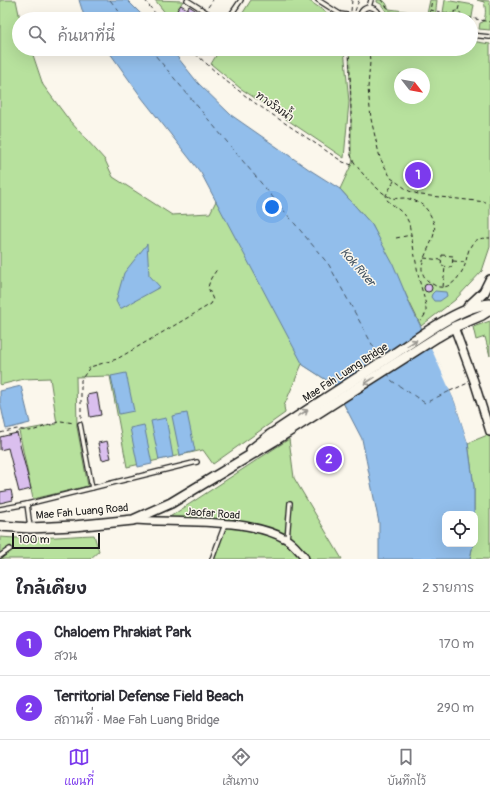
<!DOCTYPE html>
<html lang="th">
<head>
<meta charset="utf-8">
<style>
	body { margin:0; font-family:Pangolin,"Playpen Sans Thai",sans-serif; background:#f2f2f3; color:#2b2b33 }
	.controls { position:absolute; right:12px; bottom:12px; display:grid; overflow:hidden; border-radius:8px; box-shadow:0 4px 16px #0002 }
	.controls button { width:36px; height:36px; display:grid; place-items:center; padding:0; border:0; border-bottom:1px solid #e1e1e2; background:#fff; color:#2b2b33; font:20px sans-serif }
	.compass { position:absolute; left:394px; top:68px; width:36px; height:36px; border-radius:50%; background:#fff; box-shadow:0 4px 16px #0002; rotate:121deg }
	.scale { position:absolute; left:12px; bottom:10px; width:88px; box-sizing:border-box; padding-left:4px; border:2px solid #1c1c1c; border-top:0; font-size:11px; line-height:14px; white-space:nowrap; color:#1c1c1c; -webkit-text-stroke:3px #fbf7ec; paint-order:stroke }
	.you { position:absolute; left:272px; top:207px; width:14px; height:14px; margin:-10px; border:3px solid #fff; border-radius:50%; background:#1a73e8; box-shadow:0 0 0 6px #1a73e833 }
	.badge { display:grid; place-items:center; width:26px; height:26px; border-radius:50%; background:#7c3aed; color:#fff; font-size:13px; font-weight:700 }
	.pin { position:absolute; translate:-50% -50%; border:2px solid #fff; box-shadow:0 1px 4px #0006 }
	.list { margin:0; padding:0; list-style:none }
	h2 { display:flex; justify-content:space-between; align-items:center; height:52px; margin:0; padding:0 16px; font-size:17px }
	h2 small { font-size:13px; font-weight:400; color:#7c7c81 }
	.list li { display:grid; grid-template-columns:26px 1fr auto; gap:12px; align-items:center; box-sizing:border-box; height:64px; padding:0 16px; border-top:1px solid #e1e1e2 }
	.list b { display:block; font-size:15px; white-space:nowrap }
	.list p { margin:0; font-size:13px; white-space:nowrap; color:#7c7c81 }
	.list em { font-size:13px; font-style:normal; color:#7c7c81 }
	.icon { flex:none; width:22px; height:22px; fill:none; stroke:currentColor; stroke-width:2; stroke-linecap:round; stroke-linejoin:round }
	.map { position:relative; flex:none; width:490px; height:559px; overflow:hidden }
	.search { position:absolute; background:#fff; box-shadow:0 4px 16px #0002; left:12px; right:12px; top:12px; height:44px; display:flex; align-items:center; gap:10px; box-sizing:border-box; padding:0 14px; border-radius:22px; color:#7c7c81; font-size:15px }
	.sheet { height:180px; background:#fff }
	nav { display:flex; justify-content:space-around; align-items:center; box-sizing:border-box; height:56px; border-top:1px solid #e1e1e2; background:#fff; font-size:11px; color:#7c7c81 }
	nav a { display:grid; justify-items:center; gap:2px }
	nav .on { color:#7c3aed }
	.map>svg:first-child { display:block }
</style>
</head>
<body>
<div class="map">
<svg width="490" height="559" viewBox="0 0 490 559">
	<rect width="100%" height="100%" fill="#fbf7ec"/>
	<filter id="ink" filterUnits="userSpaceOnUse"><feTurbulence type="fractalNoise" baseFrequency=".025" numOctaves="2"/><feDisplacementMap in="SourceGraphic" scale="8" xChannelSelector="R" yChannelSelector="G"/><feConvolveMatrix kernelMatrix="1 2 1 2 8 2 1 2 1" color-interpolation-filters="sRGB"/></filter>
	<g filter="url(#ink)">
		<!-- green -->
		<g fill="#b7e19d" stroke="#6a7e5c" fill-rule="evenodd">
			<polygon points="0,0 16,0 20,19 19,19 19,49 31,49 43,85 69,120 105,160 113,177 172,215 210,213 216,201 239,236 292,290 347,410 334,385 302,364 284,406 285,413 213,464 203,450 127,467 110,376 76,377 77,427 88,486 33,499 19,431 57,424 50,378 24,379 0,385"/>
			<polygon points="155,0 183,1 177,10 177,16 182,19 170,19"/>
			<polygon points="251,0 308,0 336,19 239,19"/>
			<polygon points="377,0 383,0 386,3 389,9 427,14 430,0 437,0 435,19 388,14 381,4 377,2"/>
			<polygon points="445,0 474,5 471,23 471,19 442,19"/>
			<path d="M477,0L490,1V30L479,29L480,23L483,22C486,16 486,9 484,2Z"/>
			<path d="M471,41L490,44V247L482,271L455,300L421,326L372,225L340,189L353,161L351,155V120L349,49H471ZM400,74H424V98H400Z"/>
			<polygon points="220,49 344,49 349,102 344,158 240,88 211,64"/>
			<polygon points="490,321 490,356 485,337 476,340 473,327"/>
			<polygon points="490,434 490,559 470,559 473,544 475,544 475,514 474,514 474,487 468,443"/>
			<polygon points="289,439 294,478 342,559 212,559 225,524 162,522"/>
			<path d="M94,535L99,551L90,559H0V537C32,540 63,536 94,535Z"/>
		</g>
		<!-- water -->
		<g fill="#92beeb" stroke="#637d98">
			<polygon points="79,0 127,0 146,19 85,19"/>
			<polygon points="107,49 171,49 198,83 231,115 310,170 340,189 372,225 393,264 411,307 440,365 455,402 468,443 474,487 474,514 445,514 445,544 473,544 470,559 379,559 379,523 362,439 334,385 303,365 201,173 142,98"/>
			<polygon points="147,244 149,275 160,287 120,309 116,301 124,273"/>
			<polygon points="435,291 446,292 447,296 440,301 434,301 431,297 432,294"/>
			<polygon points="126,373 134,411 119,414 111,376"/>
			<polygon points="21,386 30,423 6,429 0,402 0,391"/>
			<polygon points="187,413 195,451 180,455 172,416"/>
			<polygon points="166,418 173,457 159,460 151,421"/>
			<polygon points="144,425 152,464 138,467 130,428"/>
		</g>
		<!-- pier -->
		<polygon fill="#fbf7ec" points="433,347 457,402 470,442 468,443 455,402 431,348"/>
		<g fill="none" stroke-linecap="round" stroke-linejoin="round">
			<!-- ferry -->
			<g stroke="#455564" stroke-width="1" stroke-dasharray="5 4" stroke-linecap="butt">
				<polyline points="110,0 125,19"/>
				<polyline points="150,49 329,265 380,359"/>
				<polyline points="387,372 392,381 425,403 450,391"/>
			</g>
		</g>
		<!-- building -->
		<g fill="#dabfee" stroke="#1c1c1c">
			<polygon points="181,5 187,9 189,6 209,19 189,19 184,16 182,19 177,16 180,12 177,10"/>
			<circle cx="428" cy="288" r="4"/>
			<polygon points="97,393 101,415 90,417 87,395"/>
			<polygon points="17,433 31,489 19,492 8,448 0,450 0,437"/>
			<polygon points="107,441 111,458 102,460 98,443"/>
			<polygon points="11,490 13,500 0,503 0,492"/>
		</g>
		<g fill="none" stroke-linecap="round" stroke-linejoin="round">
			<!-- service casing -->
			<g stroke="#1c1c1c" stroke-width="6">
				<g id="service">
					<polyline points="187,0 217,19"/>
					<polyline points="318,0 340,14 359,17"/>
					<polyline points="369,7 371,0"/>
					<polyline points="228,19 241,0"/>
					<path d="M360,19C359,12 363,8 369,7C376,8 380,12 380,19"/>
					<polyline points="471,35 490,37"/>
					<polyline points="80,424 92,488"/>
					<polyline points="27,504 30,527"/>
					<polyline points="0,509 27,504 197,462"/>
					<polyline points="287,540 290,503"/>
					<polyline points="0,556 10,549"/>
					<polyline points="212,559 225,524"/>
				</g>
			</g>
			<!-- minor casing -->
			<g stroke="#1c1c1c" stroke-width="10">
				<g id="minor">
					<polyline points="454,327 474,381 490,432"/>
					<path d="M133,520C178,523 246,517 286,539C292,542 298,550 304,556L305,559"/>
				</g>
			</g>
			<!-- tertiary casing -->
			<g stroke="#1c1c1c" stroke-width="12">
				<g id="tertiary">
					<polyline points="468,307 484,292 490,280"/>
					<path d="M251,450L270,435C310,408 351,382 391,356C417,339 459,306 490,304"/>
					<polyline points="0,526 30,528 74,526 133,520 171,503 274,441 437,337 454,327 482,315 490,310"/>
				</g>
			</g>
			<!-- path -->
			<g stroke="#1c1c1c" stroke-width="1" stroke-dasharray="4 3" stroke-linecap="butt">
				<polyline points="145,0 150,7 160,19"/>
				<polyline points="381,0 391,12 429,16 432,0"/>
				<polyline points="208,7 213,0"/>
				<polyline points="430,10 452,14"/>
				<polyline points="458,10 460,3"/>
				<circle cx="457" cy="15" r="4"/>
				<polyline points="351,11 352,0"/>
				<polyline points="355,11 359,0"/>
				<polyline points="461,16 490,22"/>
				<polyline points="366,19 366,14 372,15 372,19"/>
				<polyline points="190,49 226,81 255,103 343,162 355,166"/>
				<path d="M349,49C350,72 351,95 351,119C351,130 349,143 351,155C353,166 381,195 392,198C396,199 400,198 404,198C419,200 428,207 433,221C442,240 410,263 427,280C430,283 435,286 439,287C452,289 461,275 465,265C469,249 469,237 490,238"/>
				<polyline points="354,49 359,53 392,53 397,49"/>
				<polyline points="369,49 370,62 368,88 371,119 380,158 391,178 409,191 421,195 486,202"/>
				<polyline points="394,181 386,195 387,200 405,215 409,223 419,279 426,305 426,313 421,321"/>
				<polyline points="396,238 411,235"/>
				<polygon points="442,255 453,256 452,267 441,266"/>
				<polyline points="424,258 441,260"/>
				<polyline points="453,261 465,262"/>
				<polyline points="443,287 445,267"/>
				<polyline points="450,391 468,383"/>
				<polyline points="81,418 81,380 90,367 117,359 211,304 213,300 208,287 211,278 218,268"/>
				<polyline points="0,433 17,429 29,431 35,430 61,421 74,423"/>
			</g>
			<!-- service -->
			<use href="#service" stroke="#fbf7ec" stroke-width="3.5"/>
			<!-- minor -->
			<use href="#minor" stroke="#fbf7ec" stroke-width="7"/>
			<!-- tertiary -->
			<use href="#tertiary" stroke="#fbf7ec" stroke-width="9"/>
		</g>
		<!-- one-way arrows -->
		<defs><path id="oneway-shaft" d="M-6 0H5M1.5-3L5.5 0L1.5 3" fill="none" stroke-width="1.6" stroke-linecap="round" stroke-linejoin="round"/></defs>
		<g stroke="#97948e">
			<use href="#oneway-shaft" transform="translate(412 343) rotate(-33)"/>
			<use href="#oneway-shaft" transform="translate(369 381) rotate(147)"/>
			<use href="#oneway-shaft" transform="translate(303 413) rotate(-33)"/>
		</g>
	</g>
	<g text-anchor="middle" stroke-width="3" stroke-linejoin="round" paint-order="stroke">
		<!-- street labels -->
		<g font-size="11" fill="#1c1c1c" stroke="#fbf7ec">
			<text transform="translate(275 106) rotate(35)" y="4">ทางริมน้ำ</text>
			<text transform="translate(345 372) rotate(-33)" y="4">Mae Fah Luang Bridge</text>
			<text transform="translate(82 511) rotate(-5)" y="4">Mae Fah Luang Road</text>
			<text transform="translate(213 513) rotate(4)" y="4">Jaofar Road</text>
		</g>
		<!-- water labels -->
		<g font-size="12" font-style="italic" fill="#455564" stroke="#fbf7ec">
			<text transform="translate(358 267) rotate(49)" y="4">Kok River</text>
		</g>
	</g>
</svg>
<div class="controls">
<button><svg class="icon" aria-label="locate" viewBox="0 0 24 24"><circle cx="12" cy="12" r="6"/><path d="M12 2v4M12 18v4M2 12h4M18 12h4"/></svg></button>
</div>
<svg class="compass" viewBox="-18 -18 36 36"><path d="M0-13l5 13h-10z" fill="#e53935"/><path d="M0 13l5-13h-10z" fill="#7c7c81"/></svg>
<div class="scale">100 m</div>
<div class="you"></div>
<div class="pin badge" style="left:418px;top:175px">1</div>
<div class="pin badge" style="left:329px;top:459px">2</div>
<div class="search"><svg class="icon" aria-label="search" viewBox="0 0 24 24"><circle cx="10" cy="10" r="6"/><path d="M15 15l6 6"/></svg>ค้นหาที่นี่</div>
</div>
<section class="sheet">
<h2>ใกล้เคียง<small>2 รายการ</small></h2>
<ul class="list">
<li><span class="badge">1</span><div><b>Chaloem Phrakiat Park</b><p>สวน</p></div><em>170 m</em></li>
<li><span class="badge">2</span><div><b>Territorial Defense Field Beach</b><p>สถานที่ · Mae Fah Luang Bridge</p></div><em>290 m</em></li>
</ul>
</section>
<nav>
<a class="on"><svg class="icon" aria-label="map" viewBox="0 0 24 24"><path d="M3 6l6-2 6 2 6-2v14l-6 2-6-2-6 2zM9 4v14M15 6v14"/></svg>แผนที่</a>
<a><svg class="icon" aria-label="directions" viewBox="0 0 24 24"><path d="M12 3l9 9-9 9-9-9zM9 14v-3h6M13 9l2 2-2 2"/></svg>เส้นทาง</a>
<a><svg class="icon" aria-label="saved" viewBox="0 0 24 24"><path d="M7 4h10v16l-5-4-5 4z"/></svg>บันทึกไว้</a>
</nav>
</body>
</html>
